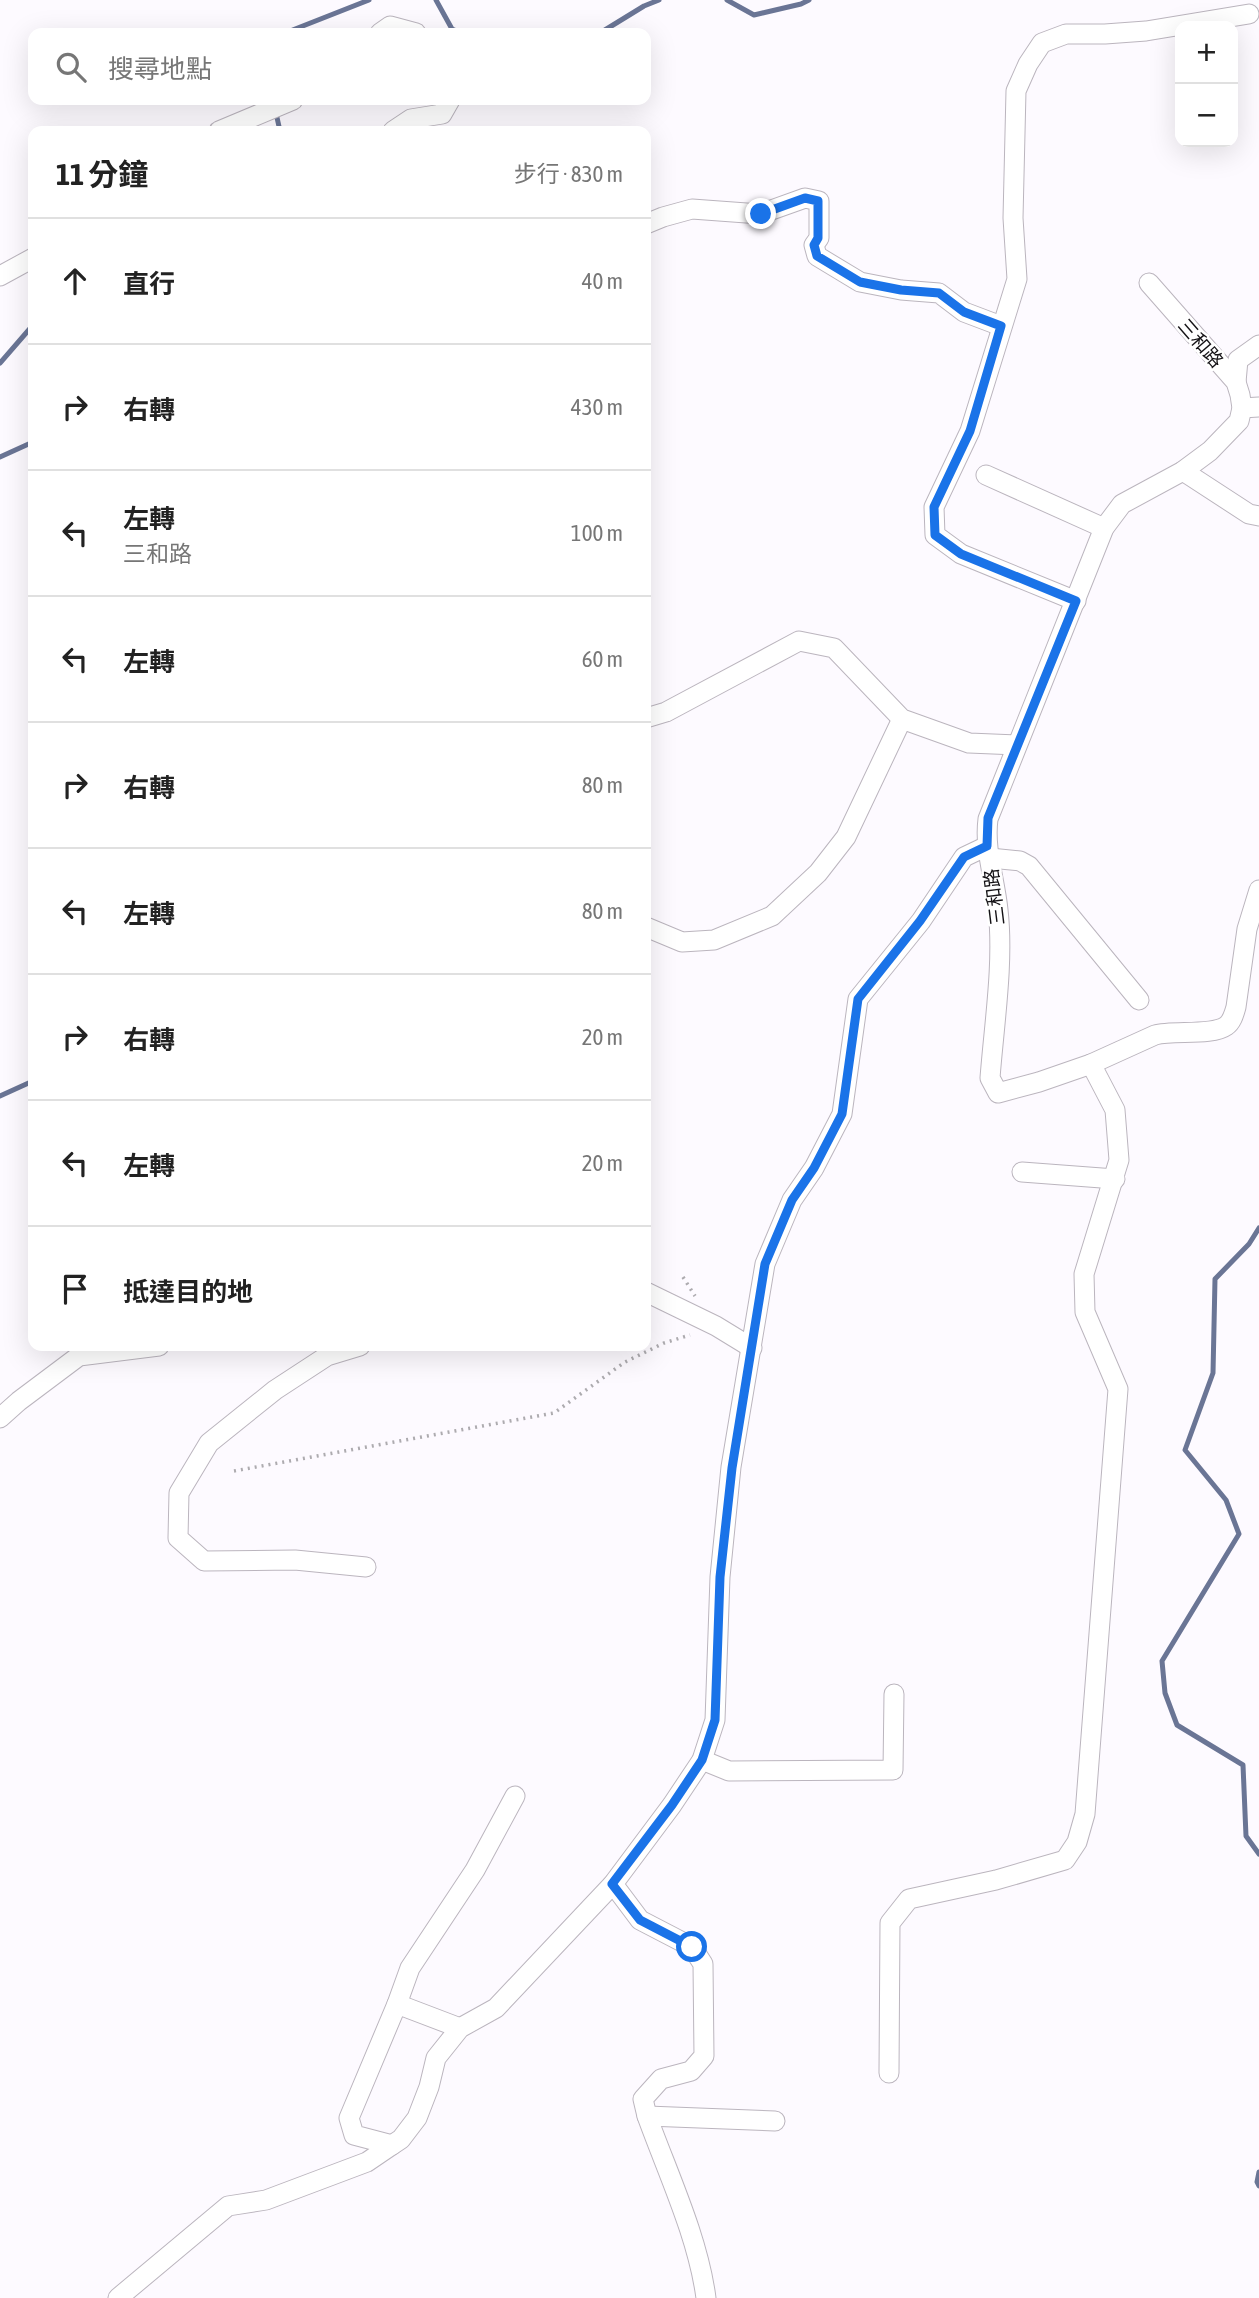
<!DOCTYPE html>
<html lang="zh-TW">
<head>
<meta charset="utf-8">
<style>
	body { margin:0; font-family:"Asap Condensed","Noto Sans TC",sans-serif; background:#f2f2f2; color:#222 }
	.controls { position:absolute; right:21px; top:21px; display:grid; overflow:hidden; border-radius:14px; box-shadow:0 7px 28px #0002 }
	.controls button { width:63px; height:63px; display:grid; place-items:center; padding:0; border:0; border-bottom:2px solid #e0e0e0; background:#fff; color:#222; font:35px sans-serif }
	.stop { position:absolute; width:21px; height:21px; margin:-16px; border:5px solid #1a73e8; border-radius:50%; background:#fff }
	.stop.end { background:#1a73e8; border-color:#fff; box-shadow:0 2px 7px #0008 }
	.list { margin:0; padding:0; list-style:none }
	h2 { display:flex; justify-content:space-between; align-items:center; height:91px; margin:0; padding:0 28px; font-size:30px }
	h2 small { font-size:23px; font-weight:400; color:#767676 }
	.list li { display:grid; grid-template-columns:46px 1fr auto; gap:21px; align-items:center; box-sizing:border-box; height:126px; padding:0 28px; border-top:2px solid #e0e0e0 }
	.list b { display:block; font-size:26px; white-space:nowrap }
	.list p { margin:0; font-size:23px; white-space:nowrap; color:#767676 }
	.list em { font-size:23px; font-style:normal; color:#767676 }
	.icon { flex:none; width:38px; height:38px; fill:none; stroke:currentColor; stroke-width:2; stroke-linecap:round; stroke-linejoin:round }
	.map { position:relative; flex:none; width:1259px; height:2298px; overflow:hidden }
	.search { position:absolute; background:#fff; box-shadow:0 7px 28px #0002; left:28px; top:28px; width:623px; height:77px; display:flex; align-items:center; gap:18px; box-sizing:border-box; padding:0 24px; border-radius:14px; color:#767676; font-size:26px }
	.panel { position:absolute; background:#fff; box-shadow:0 7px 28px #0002; left:28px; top:126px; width:623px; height:1225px; border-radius:14px }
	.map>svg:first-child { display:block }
</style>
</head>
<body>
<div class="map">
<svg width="1259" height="2298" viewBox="0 0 1259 2298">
	<rect width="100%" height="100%" fill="#fdfaff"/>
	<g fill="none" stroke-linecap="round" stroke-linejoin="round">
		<!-- stream -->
		<g stroke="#6a7595" stroke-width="5">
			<polyline points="436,0 452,29 461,33"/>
			<polyline points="727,0 754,15 801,4 809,0"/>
			<polyline points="285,33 369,0"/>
			<polyline points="600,33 644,6 659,0"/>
			<polyline points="276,113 280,131"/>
			<polyline points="0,363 33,325"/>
			<polyline points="0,457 33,442"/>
			<polyline points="0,1096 33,1081"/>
			<polyline points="1259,1228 1249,1244 1215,1279 1213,1373 1185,1450 1226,1500 1239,1534 1162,1661 1165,1693 1177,1725 1243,1765 1246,1836 1259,1854"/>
			<polyline points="1259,2172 1257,2182 1259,2186"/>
		</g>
		<!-- minor casing -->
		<g stroke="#bbb5be" stroke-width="21">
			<g id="minor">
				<polyline points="380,33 390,26 416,33"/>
				<polyline points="219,131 293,100"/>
				<polyline points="393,131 411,119 442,114 450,100"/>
				<polyline points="646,224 663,217 692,209 760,214 805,198 819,201 819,238 814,245 817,256 860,282 901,290 939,293 964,312 1001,326"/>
				<polyline points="0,276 33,258"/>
				<path d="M1149,283L1236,382L1240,395L1242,408L1239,421L1210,451L1183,471L1122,504L1104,528L988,819C984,850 995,879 998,910C1004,962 994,1025 990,1078L998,1093L1039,1082L1091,1064L1155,1035C1173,1030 1212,1036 1226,1026C1232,1022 1234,1014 1236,1007L1247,929L1259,890"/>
				<polyline points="1236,382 1238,360 1259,345"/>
				<polyline points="1242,408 1259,407"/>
				<polyline points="1183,471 1249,514 1259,516"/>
				<polyline points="986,475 1104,528"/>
				<polyline points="1076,601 961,554 935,535 934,507 970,431 1017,279 1013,218 1016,91 1028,64 1042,43 1066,34 1105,34 1146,31 1249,14"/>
				<polyline points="646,718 666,712 799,641 834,648 902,719 969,743 1017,745"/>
				<polyline points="990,858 1020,861 1029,866 1139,1000"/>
				<polyline points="646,927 682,942 714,940 772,916 818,873 846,837 902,719"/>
				<polyline points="1022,1172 1115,1179"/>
				<polyline points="646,1292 716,1326 752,1348"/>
				<polyline points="360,1346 327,1356 275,1390 209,1443 179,1493 178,1538 204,1561 295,1560 366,1567"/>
				<polyline points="0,1418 19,1401 79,1356 159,1346"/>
				<polyline points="702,1760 729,1771 893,1770 894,1694"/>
				<path d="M613,1884L640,1920L692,1947L703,1964L704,2056L691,2071L661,2079L643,2099L647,2116C668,2174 698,2237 706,2298"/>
				<polyline points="397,2004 460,2028"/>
				<polyline points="889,2073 890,1923 909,1899 996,1880 1065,1860 1077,1842 1085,1814 1118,1389 1085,1312 1084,1274 1119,1160 1115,1110 1091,1064"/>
				<polyline points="647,2116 775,2121"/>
				<polyline points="392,2145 401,2139 417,2118 429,2087 436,2058 460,2028 496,2008 613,1884 672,1805 702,1760 715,1720 720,1577 731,1467 765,1264 792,1200 814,1168 842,1114 858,999 921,921 964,857 987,846"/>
				<polyline points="118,2298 228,2206 266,2200 367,2162 392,2145 354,2135 349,2118 397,2004 410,1968 475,1870 515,1796"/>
			</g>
		</g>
		<!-- path -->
		<g stroke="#adabaf" stroke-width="3.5" stroke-dasharray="2 5" stroke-linecap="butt">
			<polyline points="683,1277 695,1296"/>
			<polyline points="234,1471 554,1413 625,1362 664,1343 690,1335"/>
		</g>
		<!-- minor -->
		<use href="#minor" stroke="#fff" stroke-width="19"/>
	</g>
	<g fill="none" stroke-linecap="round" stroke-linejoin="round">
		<!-- route -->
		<polyline stroke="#1a73e8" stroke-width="9" points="692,1947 640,1920 612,1884 672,1805 702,1760 715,1720 720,1577 732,1468 765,1264 792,1200 814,1168 842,1114 858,999 920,921 964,857 987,846 988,818 1076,601 961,554 935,535 934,507 970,431 1001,326 964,312 939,293 901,290 860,282 817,256 814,245 818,238 818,201 805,198 761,214"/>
	</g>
	<g text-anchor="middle" stroke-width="5" stroke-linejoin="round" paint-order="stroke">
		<!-- street labels -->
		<g font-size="19" fill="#141215" stroke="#fff">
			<text transform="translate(1201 343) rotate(49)" y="7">三和路</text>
			<text transform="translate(994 897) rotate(-97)" y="7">三和路</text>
		</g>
	</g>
</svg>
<div class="controls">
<button>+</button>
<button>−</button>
</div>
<div class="stop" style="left:692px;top:1947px"></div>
<div class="stop end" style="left:761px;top:214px"></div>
<div class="search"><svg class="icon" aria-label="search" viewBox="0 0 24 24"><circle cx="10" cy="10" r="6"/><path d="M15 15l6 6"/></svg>搜尋地點</div>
<section class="panel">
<h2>11 分鐘<small>步行 · 830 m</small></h2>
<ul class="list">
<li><svg class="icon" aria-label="ahead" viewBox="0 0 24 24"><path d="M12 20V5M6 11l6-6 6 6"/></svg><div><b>直行</b></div><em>40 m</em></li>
<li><svg class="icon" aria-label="right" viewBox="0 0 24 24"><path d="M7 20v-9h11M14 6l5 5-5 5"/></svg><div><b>右轉</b></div><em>430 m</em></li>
<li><svg class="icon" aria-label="left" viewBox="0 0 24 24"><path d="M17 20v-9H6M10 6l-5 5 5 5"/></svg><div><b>左轉</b><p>三和路</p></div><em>100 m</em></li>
<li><svg class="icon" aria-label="left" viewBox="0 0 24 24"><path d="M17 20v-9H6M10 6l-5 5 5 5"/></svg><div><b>左轉</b></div><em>60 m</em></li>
<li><svg class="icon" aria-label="right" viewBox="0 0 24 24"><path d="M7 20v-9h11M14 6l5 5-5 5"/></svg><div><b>右轉</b></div><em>80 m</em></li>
<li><svg class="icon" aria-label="left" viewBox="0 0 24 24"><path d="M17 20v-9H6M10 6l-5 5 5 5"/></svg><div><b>左轉</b></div><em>80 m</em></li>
<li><svg class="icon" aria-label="right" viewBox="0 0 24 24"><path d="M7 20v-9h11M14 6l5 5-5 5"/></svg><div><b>右轉</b></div><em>20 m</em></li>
<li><svg class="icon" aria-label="left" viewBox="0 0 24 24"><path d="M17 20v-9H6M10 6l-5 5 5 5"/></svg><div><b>左轉</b></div><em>20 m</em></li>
<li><svg class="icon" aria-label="arrive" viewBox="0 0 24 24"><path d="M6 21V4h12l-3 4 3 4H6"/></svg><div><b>抵達目的地</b></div></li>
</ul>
</section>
</div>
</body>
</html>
